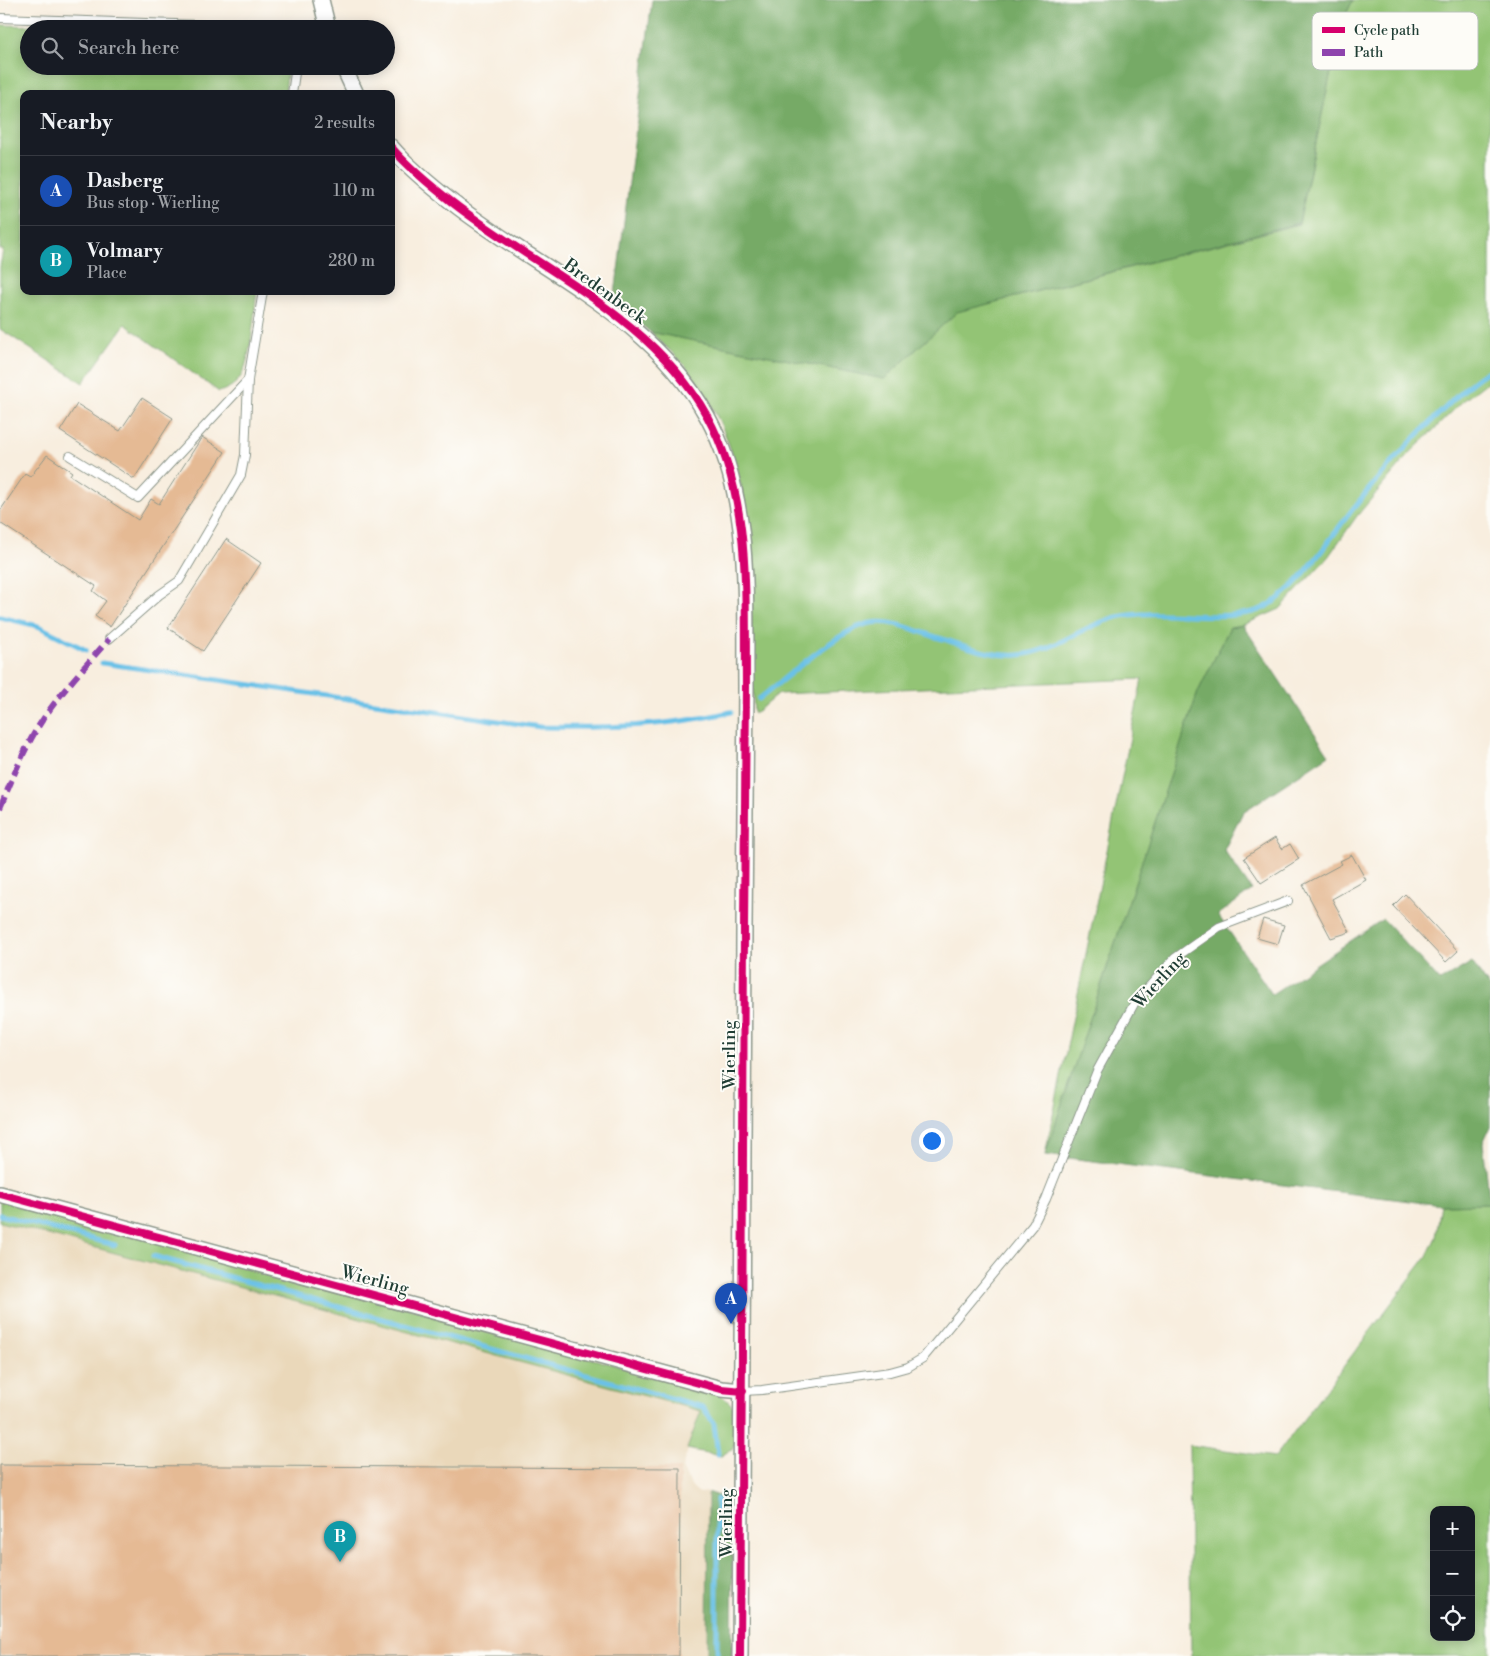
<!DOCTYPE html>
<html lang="en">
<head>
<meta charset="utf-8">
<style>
	body { margin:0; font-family:"Libre Bodoni",serif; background:#242831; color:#f1f3f6 }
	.controls { position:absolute; right:15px; bottom:15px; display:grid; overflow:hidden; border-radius:10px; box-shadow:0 2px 12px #0003 }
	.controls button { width:45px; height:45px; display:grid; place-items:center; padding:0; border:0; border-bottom:1px solid #363941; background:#171b24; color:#f1f3f6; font:25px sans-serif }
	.you { position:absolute; left:931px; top:1140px; width:18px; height:18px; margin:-12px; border:4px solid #fff; border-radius:50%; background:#1a73e8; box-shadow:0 0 0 8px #1a73e833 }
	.badge { display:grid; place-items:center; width:32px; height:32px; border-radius:50%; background:#8c9099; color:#fff; font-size:16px; font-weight:700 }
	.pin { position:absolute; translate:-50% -41px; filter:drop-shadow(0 1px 2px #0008) }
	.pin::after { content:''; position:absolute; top:26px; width:18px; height:15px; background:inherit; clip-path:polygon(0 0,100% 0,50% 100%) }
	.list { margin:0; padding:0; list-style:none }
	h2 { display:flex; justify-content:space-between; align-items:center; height:65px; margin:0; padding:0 20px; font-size:21px }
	h2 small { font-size:16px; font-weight:400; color:#9ea1a6 }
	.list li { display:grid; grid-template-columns:32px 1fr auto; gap:15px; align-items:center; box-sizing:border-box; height:70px; padding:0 20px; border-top:1px solid #363941 }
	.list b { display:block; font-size:19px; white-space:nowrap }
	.list p { margin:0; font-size:16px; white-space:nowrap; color:#9ea1a6 }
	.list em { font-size:16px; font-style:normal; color:#9ea1a6 }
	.icon { flex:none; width:28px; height:28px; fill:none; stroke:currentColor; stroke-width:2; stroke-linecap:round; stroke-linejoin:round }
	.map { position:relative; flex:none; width:1490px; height:1656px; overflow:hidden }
	.search { position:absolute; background:#171b24; box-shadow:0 2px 12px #0003; left:20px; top:20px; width:375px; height:55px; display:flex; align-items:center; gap:12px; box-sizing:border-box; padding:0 18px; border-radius:28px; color:#9ea1a6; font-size:19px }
	.panel { position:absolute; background:#171b24; box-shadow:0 2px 12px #0003; left:20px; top:90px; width:375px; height:205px; border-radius:10px }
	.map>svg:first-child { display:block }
</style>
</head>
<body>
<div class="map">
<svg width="1490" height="1656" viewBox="0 0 1490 1656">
	<rect width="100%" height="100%" fill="#fdfcf7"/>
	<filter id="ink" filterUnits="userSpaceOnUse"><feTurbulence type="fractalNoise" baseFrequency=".02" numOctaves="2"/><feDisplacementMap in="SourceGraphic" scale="10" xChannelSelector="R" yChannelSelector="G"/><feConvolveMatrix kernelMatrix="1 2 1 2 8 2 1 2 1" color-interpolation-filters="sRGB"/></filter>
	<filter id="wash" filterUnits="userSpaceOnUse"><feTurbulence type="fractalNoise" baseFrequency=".0096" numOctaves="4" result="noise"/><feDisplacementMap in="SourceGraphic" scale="20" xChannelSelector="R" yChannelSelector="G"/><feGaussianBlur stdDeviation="1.12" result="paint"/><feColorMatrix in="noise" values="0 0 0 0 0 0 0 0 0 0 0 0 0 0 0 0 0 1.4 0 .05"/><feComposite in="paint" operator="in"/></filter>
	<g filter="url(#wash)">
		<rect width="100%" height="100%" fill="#f8eedf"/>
		<!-- built -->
		<polygon fill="#ead8ba" points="0,1222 701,1411 682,1468 691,1486 699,1493 708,1492 707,1656 0,1656"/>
		<!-- green -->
		<g fill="#93c475" stroke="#598054" fill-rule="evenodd">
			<path d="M1353,0H1490V380L1463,401L1408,455L1357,516L1328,557L1280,609L1243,625L1230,627L1198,692L1045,1155L1142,679L778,694L754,714C746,593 768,477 690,372C679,357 663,345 650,332L884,379L957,312L1299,224L1341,24Z"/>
			<path d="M0,25L161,29H29V66H288L285,94H24V291H257C254,312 251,365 239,379C234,386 227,389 219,392L125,324L83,383L0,329V267L3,250L0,249Z"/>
			<polygon points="0,1195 720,1394 733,1406 735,1443 732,1449 721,1456 687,1449 701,1411 0,1222"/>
			<path d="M1490,1204V1656H1191L1189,1445L1275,1457L1427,1256L1436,1237L1441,1205ZM1434,1510H1471V1637H1434Z"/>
		</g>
		<!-- forest -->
		<g fill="#76aa66" stroke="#4a744d">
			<polygon points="652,0 1353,0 1341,24 1299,223 957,312 884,379 650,332 614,302"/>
			<polygon points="1243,625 1329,755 1243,812 1224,850 1252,890 1218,915 1272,994 1383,919 1440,981 1472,962 1490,988 1490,1127 1483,1143 1490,1204 1441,1205 1045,1155 1198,692 1230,627"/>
			<polygon points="708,1492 733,1501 732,1656 707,1656"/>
		</g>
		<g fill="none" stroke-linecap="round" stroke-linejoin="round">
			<!-- stream -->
			<g stroke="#6ac1e7" stroke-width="5">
				<polyline points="0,617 38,626 86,650"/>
				<path d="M102,663L540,727C605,728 667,727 731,712"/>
				<path d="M759,699C785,679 840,628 871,623C895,619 920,633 943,639C967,647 993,657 1019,655C1054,652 1084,625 1117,617C1160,608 1209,622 1253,612C1291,603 1328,540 1352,510C1381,473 1412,439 1446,407C1459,394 1474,379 1490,370"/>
				<polyline points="0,1215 115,1245"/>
				<polyline points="153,1256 703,1407 714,1424 718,1454"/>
				<polyline points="717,1656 717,1499"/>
			</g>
		</g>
		<g id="blocks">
			<!-- building -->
			<g fill="#e5ba94">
				<polygon points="142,398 173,418 134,479 60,431 77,404 120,431"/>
				<polygon points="202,437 225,452 110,627 95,616 106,601 93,591 96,586 0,523 0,511 25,474 30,477 47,455 72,472 70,475 138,520 151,499 159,504"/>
				<polygon points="226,539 261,563 203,651 168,628"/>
				<polygon points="1275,838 1282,849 1290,844 1299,859 1261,883 1244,858"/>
				<polygon points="1352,855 1366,880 1332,899 1350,932 1331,938 1303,885 1342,864 1340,861"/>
				<polygon points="1405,894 1458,951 1446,962 1393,906"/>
				<polygon points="1263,919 1284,925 1278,944 1257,938"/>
				<polygon points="0,1465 680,1468 679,1656 0,1656"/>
			</g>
		</g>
	</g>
	<g filter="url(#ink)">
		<use href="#blocks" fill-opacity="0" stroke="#8c968a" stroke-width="1"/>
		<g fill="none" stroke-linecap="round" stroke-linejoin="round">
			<!-- service casing -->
			<g stroke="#8c968a" stroke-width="10">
				<g id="service">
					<polyline points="0,18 319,29"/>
					<polyline points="292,94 296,66"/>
					<polyline points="70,456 138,498 248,380"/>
					<polyline points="109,639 159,595 179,581 241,475 245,455 248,380 263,291"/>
					<polyline points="743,1391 762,1390 890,1372 908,1367 923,1358 1033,1225 1046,1199 1097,1071 1135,1002 1175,958 1219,927 1288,901"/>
				</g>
			</g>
			<!-- minor casing -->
			<g stroke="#8c968a" stroke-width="18">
				<g id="minor">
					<polyline points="321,0 328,29"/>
					<polyline points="343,66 356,94"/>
					<path d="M391,147C409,168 431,186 453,203C539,270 652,316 707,416C752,498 745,595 746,686C746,766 745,847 744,928C743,1171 742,1413 740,1656"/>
					<polyline points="0,1194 721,1389 743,1391"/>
				</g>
			</g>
			<!-- service -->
			<use href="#service" stroke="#fff" stroke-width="8"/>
			<!-- minor -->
			<use href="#minor" stroke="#fff" stroke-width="15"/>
			<!-- quiet -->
			<path stroke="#8e44ad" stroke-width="6" stroke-dasharray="12 6" stroke-linecap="butt" d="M0,808C11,782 21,756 35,732C55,698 83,669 109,639"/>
			<!-- cycleway casing -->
			<g stroke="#fdfcf7" stroke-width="11">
				<g id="cycleway">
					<path d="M391,147C409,168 431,186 453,203C539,270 652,316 707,416C752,498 745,595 746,686C746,766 745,847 744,928C743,1171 742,1413 740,1656"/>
					<polyline points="0,1194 721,1389 743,1391"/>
				</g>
			</g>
			<!-- cycleway -->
			<use href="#cycleway" stroke="#d6006c" stroke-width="8"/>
		</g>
	</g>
	<g text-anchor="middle" stroke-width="4" stroke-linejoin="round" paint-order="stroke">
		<!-- street labels -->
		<g font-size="18" fill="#1f3d34" stroke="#fdfcf7">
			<text transform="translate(605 291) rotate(36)" y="6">Bredenbeck</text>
			<text transform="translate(1159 980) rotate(-47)" y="6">Wierling</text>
			<text transform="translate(729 1055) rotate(-90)" y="6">Wierling</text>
			<text transform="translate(375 1280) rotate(15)" y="6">Wierling</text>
			<text transform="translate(726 1523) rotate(-90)" y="6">Wierling</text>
		</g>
	</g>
	<!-- legend -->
	<rect x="1312" y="12" width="166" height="58" rx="8" fill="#fdfcf7" stroke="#bac3bc" stroke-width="1"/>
	<rect x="1322" y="27" width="23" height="6" fill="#d6006c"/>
	<rect x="1322" y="49" width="23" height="7" fill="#8e44ad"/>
	<g font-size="14" fill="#1f3d34">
		<text x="1354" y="35">Cycle path</text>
		<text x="1354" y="57">Path</text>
	</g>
</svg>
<div class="controls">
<button>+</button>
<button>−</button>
<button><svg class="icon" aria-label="locate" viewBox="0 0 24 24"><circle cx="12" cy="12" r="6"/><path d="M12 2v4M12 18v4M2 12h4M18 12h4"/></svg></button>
</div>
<div class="you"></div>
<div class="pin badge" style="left:731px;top:1324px;background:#1a4fb4">A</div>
<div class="pin badge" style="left:340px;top:1562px;background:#0f9aa8">B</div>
<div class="search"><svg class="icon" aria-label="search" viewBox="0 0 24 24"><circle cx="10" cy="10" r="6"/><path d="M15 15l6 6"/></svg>Search here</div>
<section class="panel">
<h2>Nearby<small>2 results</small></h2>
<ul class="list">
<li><span class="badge" style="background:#1a4fb4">A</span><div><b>Dasberg</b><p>Bus stop · Wierling</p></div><em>110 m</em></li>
<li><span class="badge" style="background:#0f9aa8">B</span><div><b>Volmary</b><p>Place</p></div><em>280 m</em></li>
</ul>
</section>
</div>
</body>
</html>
